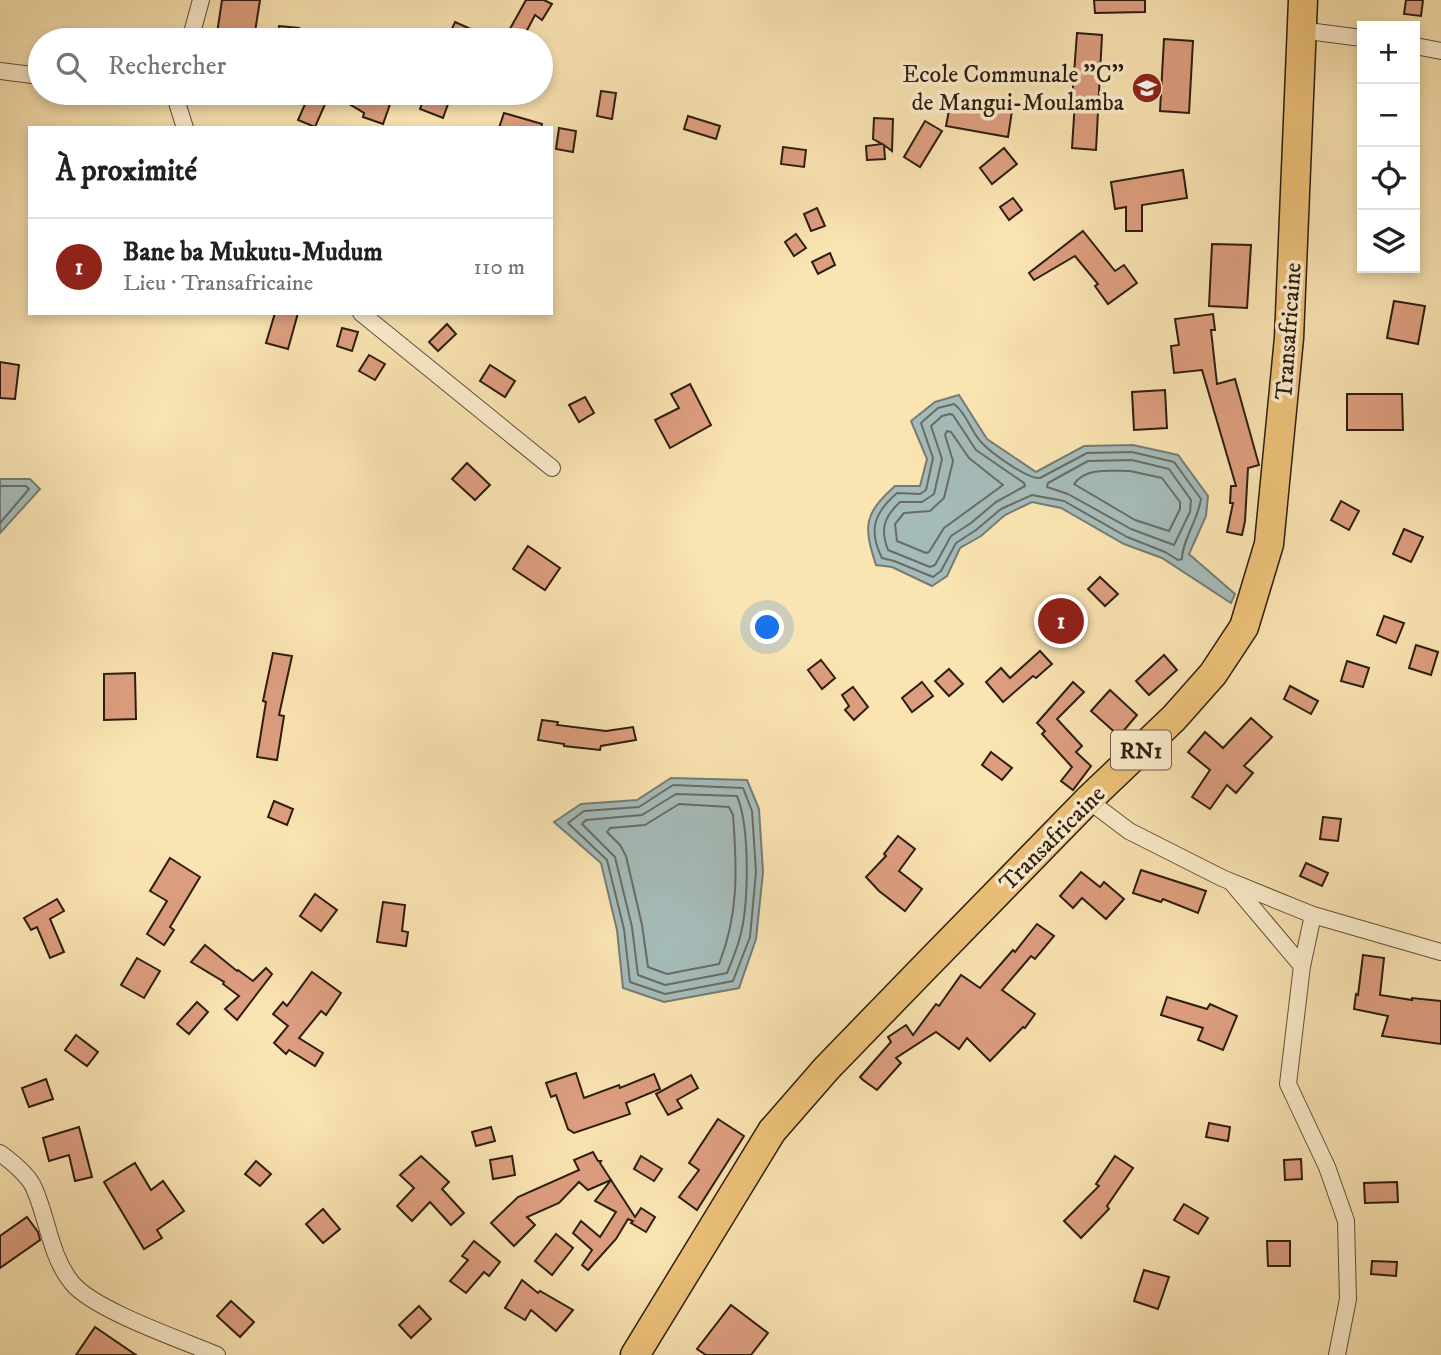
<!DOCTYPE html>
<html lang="fr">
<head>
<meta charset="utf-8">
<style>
	body { margin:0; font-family:"IM FELL DW Pica",serif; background:#f2f2f2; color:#202124 }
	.controls { position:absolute; right:21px; top:21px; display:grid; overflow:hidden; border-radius:0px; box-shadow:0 4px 10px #0003 }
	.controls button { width:63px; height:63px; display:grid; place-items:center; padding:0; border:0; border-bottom:2px solid #e0e0e0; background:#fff; color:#202124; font:35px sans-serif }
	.you { position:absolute; left:768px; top:628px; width:24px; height:24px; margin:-18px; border:5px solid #fff; border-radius:50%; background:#1a73e8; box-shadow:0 0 0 10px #1a73e833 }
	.badge { display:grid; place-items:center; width:46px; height:46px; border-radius:50%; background:#8f2418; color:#fff; font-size:23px; font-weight:700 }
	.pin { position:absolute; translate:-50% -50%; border:4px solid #fff; box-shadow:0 2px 7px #0006 }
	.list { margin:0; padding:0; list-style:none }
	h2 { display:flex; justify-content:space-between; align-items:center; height:91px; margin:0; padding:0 28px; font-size:30px }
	h2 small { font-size:23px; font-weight:400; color:#757577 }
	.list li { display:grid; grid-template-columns:46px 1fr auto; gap:21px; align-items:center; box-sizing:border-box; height:98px; padding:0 28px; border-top:2px solid #e0e0e0 }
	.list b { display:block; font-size:26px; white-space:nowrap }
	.list p { margin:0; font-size:23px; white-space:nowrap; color:#757577 }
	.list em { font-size:23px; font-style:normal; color:#757577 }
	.icon { flex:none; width:38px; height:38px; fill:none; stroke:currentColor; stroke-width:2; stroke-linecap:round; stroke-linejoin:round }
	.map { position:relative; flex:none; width:1441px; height:1355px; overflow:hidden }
	.search { position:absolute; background:#fff; box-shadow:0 4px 10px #0003; left:28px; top:28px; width:525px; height:77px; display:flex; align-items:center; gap:18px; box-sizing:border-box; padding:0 24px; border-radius:38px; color:#757577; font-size:26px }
	.panel { position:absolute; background:#fff; box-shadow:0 4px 10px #0003; left:28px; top:126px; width:525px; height:189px; border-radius:0px }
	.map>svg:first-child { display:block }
</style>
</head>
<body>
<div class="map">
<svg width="1441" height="1355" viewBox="0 0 1441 1355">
	<rect width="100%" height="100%" fill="#fae4b2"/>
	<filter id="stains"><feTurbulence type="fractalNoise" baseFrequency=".00286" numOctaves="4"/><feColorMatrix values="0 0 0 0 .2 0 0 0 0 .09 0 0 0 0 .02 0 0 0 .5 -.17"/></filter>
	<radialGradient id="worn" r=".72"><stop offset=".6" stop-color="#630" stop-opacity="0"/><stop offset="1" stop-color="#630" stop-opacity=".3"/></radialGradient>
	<!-- water -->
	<g fill="#a5bbb9" stroke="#757c75" stroke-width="2">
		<path d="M959,395L987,439L1036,472L1084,446L1133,445L1178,455L1208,496L1206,516L1189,554L1235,594L1231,603L1162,558L1124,544L1061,508L1032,502L1005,515L981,536L960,548L947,576L932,586L892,567L876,565C863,525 864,514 895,486H920L927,459L911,421L935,402Z"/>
		<polygon points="0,479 30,479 40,489 0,533"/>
		<polygon points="671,778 747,780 759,809 763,872 756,939 739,988 664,1002 623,988 617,930 601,863 554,822 581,804 637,800"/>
	</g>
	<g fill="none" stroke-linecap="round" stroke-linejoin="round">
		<!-- shore -->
		<g stroke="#696c64" stroke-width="2">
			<path d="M954,404C967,413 971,433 983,444C993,454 1027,479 1040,478L1087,453L1132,452L1174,462L1201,499C1198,520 1182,541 1182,559L1178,560L1165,552L1127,537L1064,501L1032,495L1001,509L976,530L956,543L941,571L933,577L894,561L882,558C868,530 874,513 897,493L920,494L926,490L933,458L921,423L938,408Z"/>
			<path d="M950,414L953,415L976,450L1024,483L1025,486L996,502L971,523L951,536L935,565L930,567L888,550C880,529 884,517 900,502H922L934,494L942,459L931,426L942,416Z"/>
			<polygon points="947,431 951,432 969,458 1003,485 944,528 929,552 926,553 897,541 895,524 904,513 930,511 944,498 953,461 945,435"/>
			<polygon points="1132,460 1169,469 1191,500 1190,512 1174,545 1131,529 1068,494 1047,487 1048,483 1088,461"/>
			<path d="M1130,471L1162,478L1180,502V509L1169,531L1135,520L1074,484C1086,467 1111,471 1130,471Z"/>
			<polyline points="0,486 26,486 29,489 0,523"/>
			<polygon points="673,785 743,788 752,811 756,872 750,937 733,981 665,994 630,982 624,929 607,860 568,823 584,811 639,807"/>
			<path d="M676,794L737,796C750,827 749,904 740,937C737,949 732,961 727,973L665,985L638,975L632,927L615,857L582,824L586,820L642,815Z"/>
			<path d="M679,804L729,807L733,815C737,868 739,914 719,964L667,974L648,967L642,925L626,856L620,845L607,832L610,828L645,825Z"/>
		</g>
	</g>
	<!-- building -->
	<g fill="#dd9e7f" stroke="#2d1d10" stroke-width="2">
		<polygon points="222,0 260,0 255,32 239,30 237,40 216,40"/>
		<polygon points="526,0 544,0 552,4 542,20 535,15 522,40 514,40 506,36"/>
		<polygon points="1094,0 1145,0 1145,12 1095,13"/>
		<polygon points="1406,0 1423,0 1421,16 1404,14"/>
		<polygon points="455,22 495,40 447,40"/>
		<polygon points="279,26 299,28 298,40 278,40"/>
		<polygon points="1077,33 1102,35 1096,150 1072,148 1075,101 1072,101"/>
		<polygon points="1164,39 1193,41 1189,113 1160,111"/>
		<polygon points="601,91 616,93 612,119 597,116"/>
		<polygon points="310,93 330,93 315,127 298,120"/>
		<polygon points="331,93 394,93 383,124 363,117 364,113"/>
		<polygon points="426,93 452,93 443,118 420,109"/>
		<polygon points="951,100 1012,111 1008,137 946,126"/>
		<polygon points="504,113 542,124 541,128 499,128"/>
		<polygon points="688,116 720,126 716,139 684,129"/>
		<polygon points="874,118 893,119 892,151 884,145 885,159 867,160 866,146 882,144 873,139"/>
		<polygon points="925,121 942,131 920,167 904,157"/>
		<polygon points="559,128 576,131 573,152 556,149"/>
		<polygon points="783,147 806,150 804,167 781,164"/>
		<polygon points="1004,148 1017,164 992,184 980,168"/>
		<polygon points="1183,170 1187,198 1142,205 1142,231 1126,231 1126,207 1115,209 1111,182"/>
		<polygon points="1013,198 1022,210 1009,220 1000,207"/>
		<polygon points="817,208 825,226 811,231 804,214"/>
		<polygon points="1083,231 1115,271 1124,265 1137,283 1108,304 1095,286 1098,284 1075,256 1034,280 1029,273"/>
		<polygon points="796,234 806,248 794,256 785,242"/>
		<polygon points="1212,244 1251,245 1247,308 1209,306"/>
		<polygon points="830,253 835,265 818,274 812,262"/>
		<polygon points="1394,301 1425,306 1418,344 1387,338"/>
		<polygon points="275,313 298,313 288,349 266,343"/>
		<polygon points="1213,314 1215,330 1211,330 1217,384 1235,379 1259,465 1248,468 1245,521 1242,535 1227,532 1233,503 1230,503 1231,486 1236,486 1202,370 1174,373 1171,346 1179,345 1175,319"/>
		<polygon points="447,324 456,334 438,351 429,342"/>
		<polygon points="342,328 358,332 352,351 337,346"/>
		<polygon points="369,355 385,364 375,380 359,371"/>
		<polygon points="0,362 19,365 15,399 0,398"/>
		<polygon points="490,365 515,381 505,397 480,381"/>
		<polygon points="690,384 711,425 670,448 655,420 679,408 671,394"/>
		<polygon points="1165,390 1167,428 1134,430 1132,392"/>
		<polygon points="1347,394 1402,394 1403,430 1347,430"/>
		<polygon points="585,397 594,413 579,422 569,405"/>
		<polygon points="467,463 490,485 475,500 452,479"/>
		<polygon points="1341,501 1359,511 1349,530 1331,520"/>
		<polygon points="1404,529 1423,537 1411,562 1393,554"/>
		<polygon points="528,546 560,568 545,590 513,569"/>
		<polygon points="1100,577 1118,594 1105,606 1088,589"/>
		<polygon points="1060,602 1080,623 1061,640 1042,618"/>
		<polygon points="1384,616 1404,623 1396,643 1377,635"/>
		<polygon points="1416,645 1438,652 1431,675 1409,668"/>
		<polygon points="1040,651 1052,664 1036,678 1033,676 1003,702 986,682 1001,668 1010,678"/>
		<polygon points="273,653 292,656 279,715 284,716 277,760 257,757 266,702 263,701"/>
		<polygon points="1164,655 1177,670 1149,695 1136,681"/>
		<polygon points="821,660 835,678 822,689 808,670"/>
		<polygon points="1347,661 1369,668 1363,687 1341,681"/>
		<polygon points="949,669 963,684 949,696 935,681"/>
		<polygon points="135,673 136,719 104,720 104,674"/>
		<polygon points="922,682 933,696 912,712 902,698"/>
		<polygon points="1073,682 1084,692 1057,719 1082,746 1076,752 1091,766 1073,790 1061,781 1072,767 1042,734 1045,731 1037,723"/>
		<polygon points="1290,686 1318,701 1311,714 1284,699"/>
		<polygon points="853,687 868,707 854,720 845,710 849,706 842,695"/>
		<polygon points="1110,690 1137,715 1119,736 1091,711"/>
		<polygon points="1251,718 1272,737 1244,766 1253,773 1236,793 1227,785 1210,809 1192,797 1210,770 1188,752 1205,732 1223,748"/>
		<polygon points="542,720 558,722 557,725 606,731 633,727 636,740 601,746 600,750 564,746 564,744 538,740"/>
		<polygon points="991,752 1012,768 1002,780 982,765"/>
		<polygon points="274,801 293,809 287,825 268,817"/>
		<polygon points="1323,817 1341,819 1338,841 1320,839"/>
		<polygon points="898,836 915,849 899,871 922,889 905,911 879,891 866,877 886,856 884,854"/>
		<polygon points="170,858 200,877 170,927 174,930 164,945 147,934 167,901 150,891"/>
		<polygon points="1306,863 1328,873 1322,886 1300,876"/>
		<polygon points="1141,870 1206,891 1198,913 1163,899 1161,902 1133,893"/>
		<polygon points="1081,872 1100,887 1104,882 1124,899 1106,919 1082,898 1073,908 1060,896"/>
		<polygon points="315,894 337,910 321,931 300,916"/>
		<polygon points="57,899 64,911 50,919 64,952 50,958 37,927 31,930 24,918"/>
		<polygon points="383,902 405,905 402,931 408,932 406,946 377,942"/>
		<polygon points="1037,924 1054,936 1035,959 1031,956 1002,990 1035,1014 1025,1028 1023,1027 990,1061 967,1038 959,1049 936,1032 896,1058 901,1063 877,1090 863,1080 860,1077 891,1042 888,1037 906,1025 913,1035 936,1004 939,1006 961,975 980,988 1013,950 1015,952"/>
		<polygon points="205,945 237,971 238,970 253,981 266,968 272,974 237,1020 225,1009 239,996 223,984 224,982 191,962"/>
		<polygon points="1363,955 1384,958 1380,995 1412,1000 1412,998 1441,1001 1441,1044 1382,1036 1388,1016 1354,1009 1356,994 1358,995"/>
		<polygon points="137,958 160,971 144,998 121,985"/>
		<polygon points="312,972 341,993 326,1015 321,1011 299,1038 323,1053 315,1066 289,1050 286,1054 274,1043 288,1026 273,1014 283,1002 287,1006"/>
		<polygon points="1167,997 1207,1009 1210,1004 1237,1016 1223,1050 1198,1040 1203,1028 1161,1015"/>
		<polygon points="197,1002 208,1012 189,1034 177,1024"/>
		<polygon points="76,1035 98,1052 87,1066 65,1050"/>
		<polygon points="576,1073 584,1098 619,1085 620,1088 654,1074 660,1089 626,1103 630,1114 574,1133 568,1129 556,1095 551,1097 546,1083"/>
		<polygon points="691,1075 698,1088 677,1100 682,1108 668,1115 656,1094"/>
		<polygon points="46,1079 53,1099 29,1107 22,1088"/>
		<polygon points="718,1119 744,1136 697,1210 679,1197 699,1170 689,1163"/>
		<polygon points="1209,1123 1230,1127 1228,1141 1206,1137"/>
		<polygon points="79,1127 92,1177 75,1181 69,1155 49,1161 43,1138"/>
		<polygon points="491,1127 495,1141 476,1146 472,1132"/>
		<polygon points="593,1152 598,1161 601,1161 600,1163 611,1180 588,1190 579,1182 559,1203 527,1217 535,1225 514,1246 491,1223 518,1197 579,1170 574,1160"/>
		<polygon points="421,1156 449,1182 442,1189 464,1213 451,1225 430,1202 412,1221 397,1206 414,1188 400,1175"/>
		<polygon points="512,1156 515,1175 493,1179 490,1160"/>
		<polygon points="641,1156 662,1169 654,1181 634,1169"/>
		<polygon points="1115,1156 1133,1168 1107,1206 1109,1209 1081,1238 1064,1221 1099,1186 1096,1184"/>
		<polygon points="1301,1159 1302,1179 1285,1180 1284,1160"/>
		<polygon points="256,1161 271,1174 260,1186 245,1174"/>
		<polygon points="135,1163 151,1190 163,1181 184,1211 157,1230 162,1238 144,1249 104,1182"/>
		<polygon points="611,1180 635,1217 641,1208 655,1217 646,1232 631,1223 633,1221 628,1219 616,1239 588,1270 582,1265 592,1250 573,1233 581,1221 600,1237 616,1212 595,1201"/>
		<polygon points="1397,1182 1398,1202 1365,1203 1364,1183"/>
		<polygon points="1184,1204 1208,1218 1198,1234 1174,1220"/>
		<polygon points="323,1209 340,1229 323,1243 306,1224"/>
		<polygon points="27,1217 38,1232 40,1240 0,1268 0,1236"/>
		<polygon points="556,1234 573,1248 552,1275 535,1261"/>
		<polygon points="474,1241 500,1262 489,1276 484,1272 466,1293 450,1281 468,1260 462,1256"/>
		<polygon points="1267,1241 1290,1241 1290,1266 1268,1266"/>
		<polygon points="1372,1261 1397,1262 1396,1276 1371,1274"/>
		<polygon points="1144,1270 1169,1277 1158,1309 1134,1301"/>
		<polygon points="522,1280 538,1293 540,1291 573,1310 556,1331 531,1310 525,1320 505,1308"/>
		<polygon points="231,1301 254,1322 240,1337 217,1316"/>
		<polygon points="731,1305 768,1333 751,1355 706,1355 697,1349"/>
		<polygon points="419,1306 431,1319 411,1338 399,1325"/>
		<polygon points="95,1327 136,1355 76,1355"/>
	</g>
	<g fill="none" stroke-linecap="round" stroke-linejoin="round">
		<!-- street casing -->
		<g stroke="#604f38" stroke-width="18">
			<g id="street">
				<polyline points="1300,30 1362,38"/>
				<polyline points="190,40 201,0"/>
				<polyline points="1415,46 1441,51"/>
				<polyline points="0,71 40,76"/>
				<polyline points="174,93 185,128"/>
				<polyline points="361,313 552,468"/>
				<polyline points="1088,800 1129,831 1222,878 1313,915 1441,952"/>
				<polyline points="1232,883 1302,966"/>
				<polyline points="1313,915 1302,966 1288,1084 1327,1167 1346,1221 1348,1299 1337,1355"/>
				<path d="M0,1153C11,1161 29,1176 34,1188C48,1219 50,1256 72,1283C94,1310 182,1340 217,1355"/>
			</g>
		</g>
		<!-- highway casing -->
		<g stroke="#2d1d10" stroke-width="31">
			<polyline id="highway" points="635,1355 772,1131 827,1068 923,969 1088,800 1174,718 1213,674 1244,627 1269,544 1289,338 1303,0"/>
		</g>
		<!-- street -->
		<use href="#street" stroke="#fcedcd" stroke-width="16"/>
		<!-- highway -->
		<use href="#highway" stroke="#edc279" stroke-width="28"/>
	</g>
	<!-- icons -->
	<defs>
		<g id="school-disc" transform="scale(1.575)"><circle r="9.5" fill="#8f2418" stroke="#fcedcd"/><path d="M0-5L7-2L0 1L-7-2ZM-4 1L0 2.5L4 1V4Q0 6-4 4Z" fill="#fff"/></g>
	</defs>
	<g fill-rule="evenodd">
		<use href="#school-disc" x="1147" y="88"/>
	</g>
	<g text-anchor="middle" stroke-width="7" stroke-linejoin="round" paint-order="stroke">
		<!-- shield labels -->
		<rect fill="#fcedcd" stroke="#6b5b49" stroke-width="2" x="1111" y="730.5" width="60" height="39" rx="5"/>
		<g font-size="23" font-weight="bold" fill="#2d1d10">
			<text x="1141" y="758">RN1</text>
		</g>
		<!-- poi labels -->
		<g font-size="24" fill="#2d1d10" stroke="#fcedcd" text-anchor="end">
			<text x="1124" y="82">Ecole Communale ''C''<tspan x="1124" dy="28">de Mangui-Moulamba</tspan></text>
		</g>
		<!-- street labels -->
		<g font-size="24" fill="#2d1d10" stroke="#fcedcd">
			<text transform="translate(1288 331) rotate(-86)" y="8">Transafricaine</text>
			<text transform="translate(1052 838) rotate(-45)" y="8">Transafricaine</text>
		</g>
	</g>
	<rect width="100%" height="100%" filter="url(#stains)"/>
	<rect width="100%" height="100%" fill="url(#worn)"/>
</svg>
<div class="controls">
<button>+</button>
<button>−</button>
<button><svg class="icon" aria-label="locate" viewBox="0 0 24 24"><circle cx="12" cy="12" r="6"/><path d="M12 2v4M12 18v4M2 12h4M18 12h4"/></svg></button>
<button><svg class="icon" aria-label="layers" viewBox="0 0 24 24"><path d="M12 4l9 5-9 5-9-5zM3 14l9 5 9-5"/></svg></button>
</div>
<div class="you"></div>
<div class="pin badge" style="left:1061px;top:621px">1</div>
<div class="search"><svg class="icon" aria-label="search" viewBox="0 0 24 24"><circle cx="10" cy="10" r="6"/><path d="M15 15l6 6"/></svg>Rechercher</div>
<section class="panel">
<h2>À proximité<small></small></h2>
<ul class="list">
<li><span class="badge">1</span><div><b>Bane ba Mukutu-Mudum</b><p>Lieu · Transafricaine</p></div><em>110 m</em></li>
</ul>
</section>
</div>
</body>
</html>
